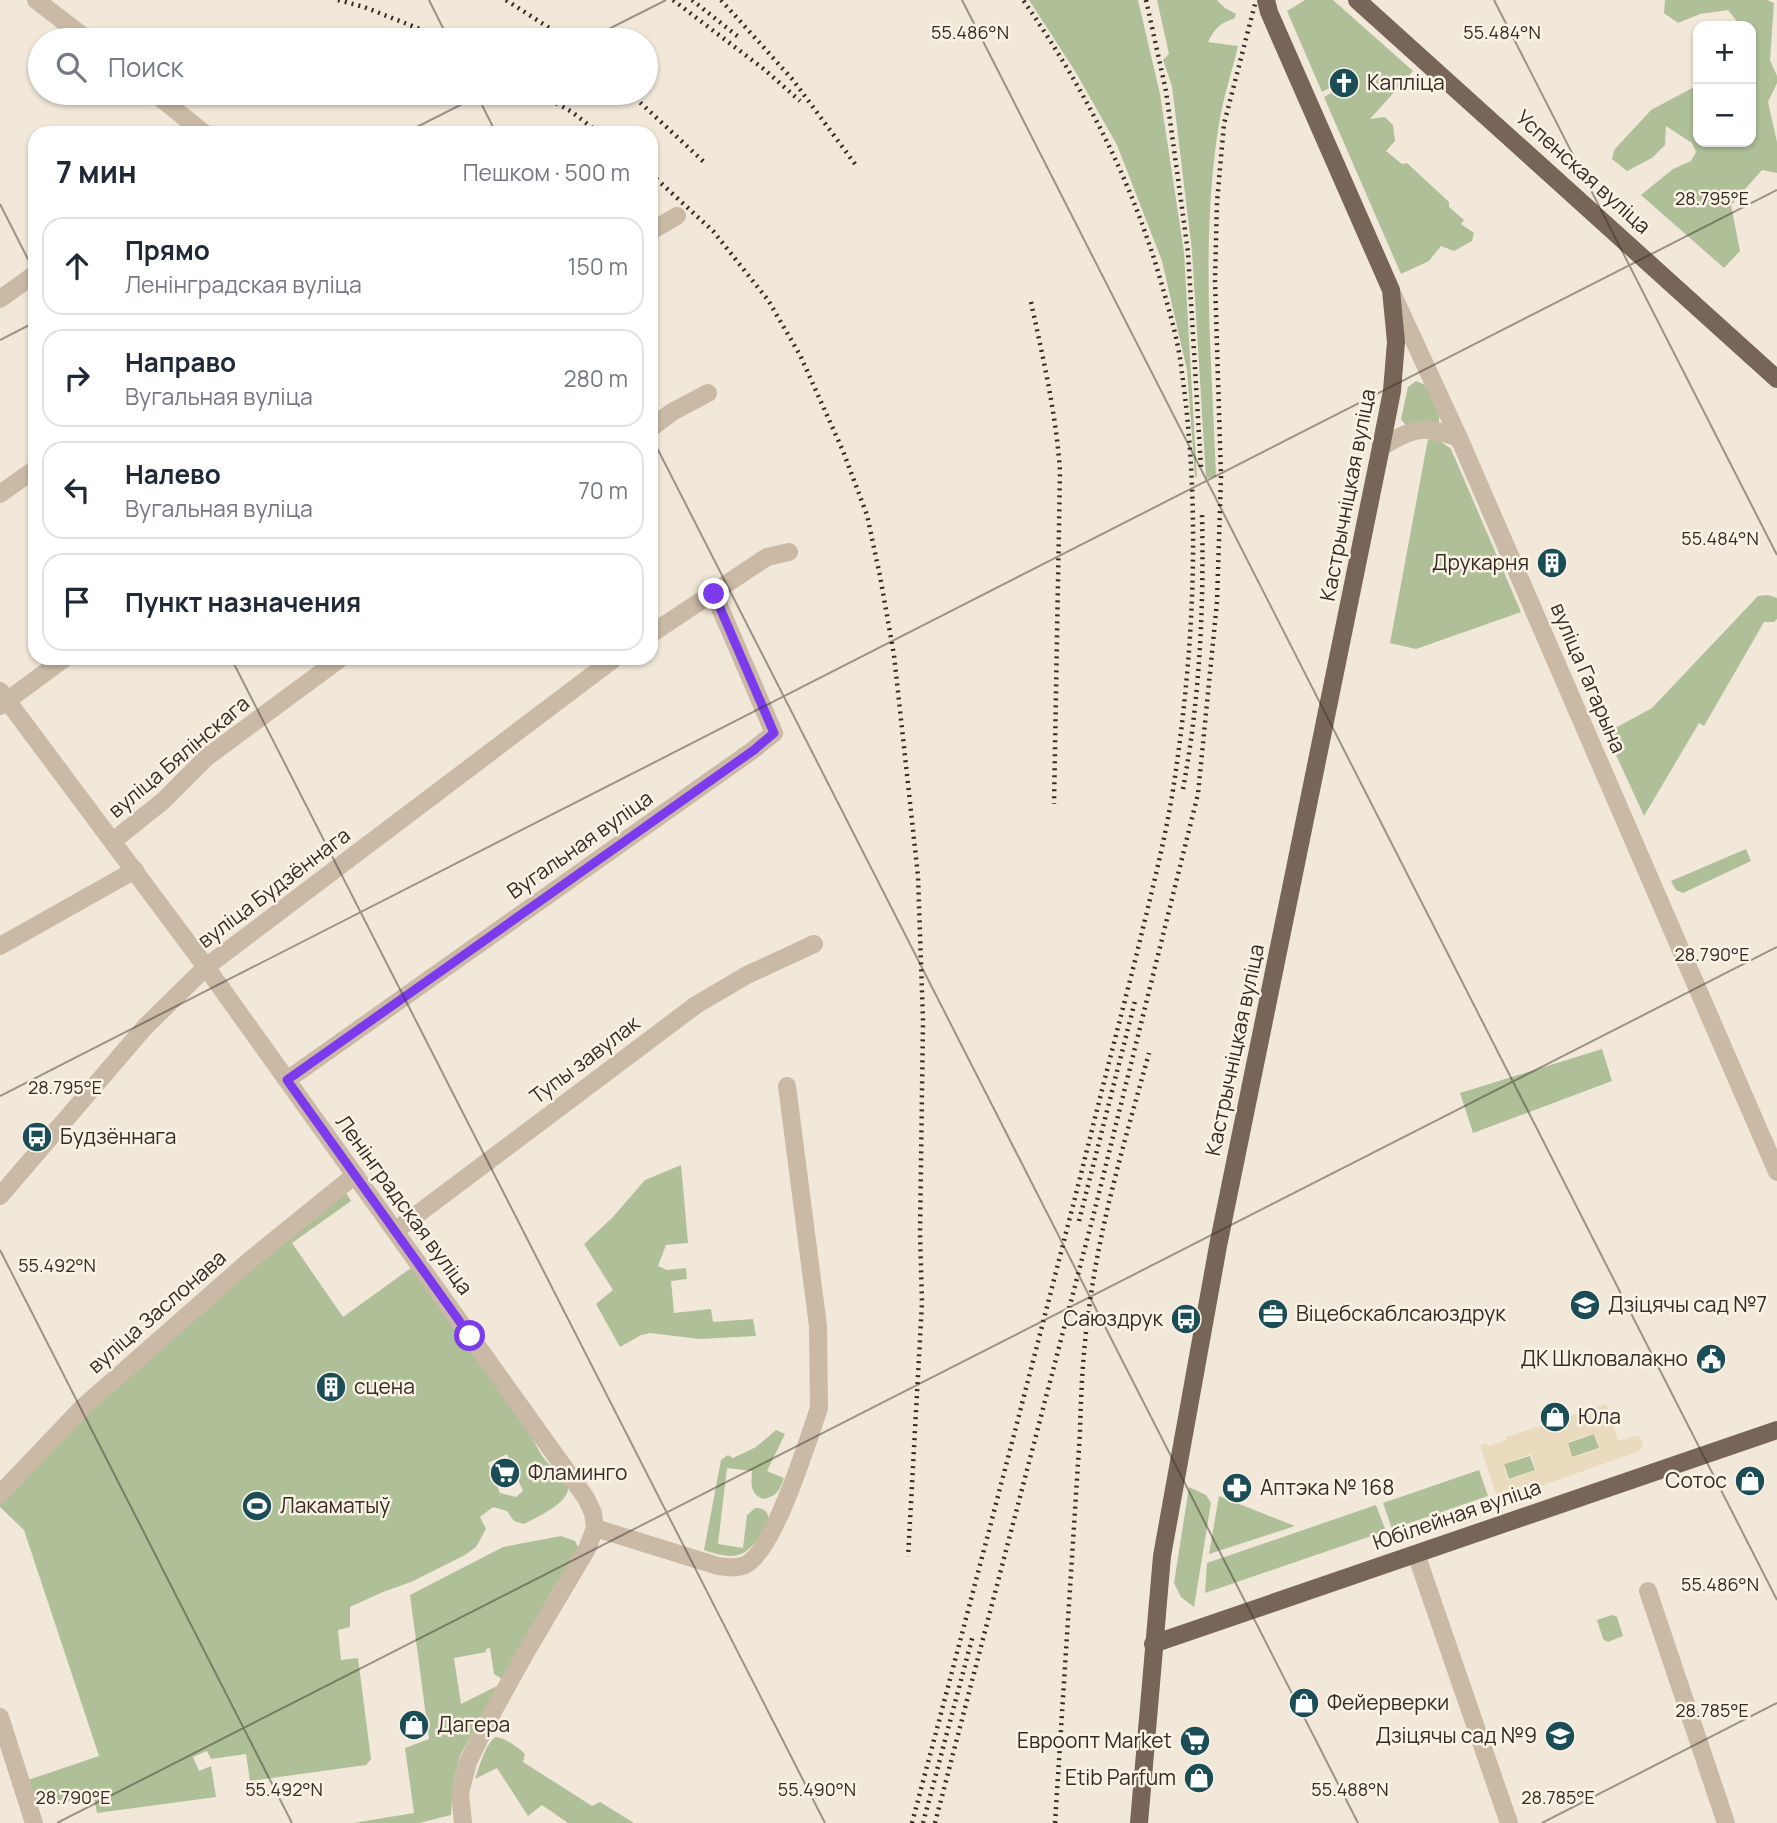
<!DOCTYPE html>
<html lang="ru">
<head>
<meta charset="utf-8">
<style>
	body { margin:0; font-family:Manrope,sans-serif; background:#f6f6f7; color:#1f2937 }
	.controls { position:absolute; right:21px; top:21px; display:grid; overflow:hidden; border-radius:14px; box-shadow:0 2px 5px #0004 }
	.controls button { width:63px; height:63px; display:grid; place-items:center; padding:0; border:0; border-bottom:2px solid #e0e1e3; background:#fff; color:#1f2937; font:35px sans-serif }
	.stop { position:absolute; width:21px; height:21px; margin:-16px; border:5px solid #7c3aed; border-radius:50%; background:#fff }
	.stop.end { background:#7c3aed; border-color:#fff; box-shadow:0 2px 7px #0008 }
	.list { margin:0; padding:0; list-style:none }
	h2 { display:flex; justify-content:space-between; align-items:center; height:91px; margin:0; padding:0 28px; font-size:30px }
	h2 small { font-size:23px; font-weight:400; color:#747a83 }
	.list li { display:grid; grid-template-columns:46px 1fr auto; gap:21px; align-items:center; box-sizing:border-box; height:98px; margin:0 14px 14px; padding:0 14px; border:2px solid #e0e1e3; border-radius:21px }
	.list b { display:block; font-size:26px; white-space:nowrap }
	.list p { margin:0; font-size:23px; white-space:nowrap; color:#747a83 }
	.list em { font-size:23px; font-style:normal; color:#747a83 }
	.icon { flex:none; width:38px; height:38px; fill:none; stroke:currentColor; stroke-width:2; stroke-linecap:round; stroke-linejoin:round }
	.map { position:relative; flex:none; width:1777px; height:1823px; overflow:hidden }
	.search { position:absolute; background:#fff; box-shadow:0 2px 5px #0004; left:28px; top:28px; width:630px; height:77px; display:flex; align-items:center; gap:18px; box-sizing:border-box; padding:0 24px; border-radius:38px; color:#747a83; font-size:26px }
	.panel { position:absolute; background:#fff; box-shadow:0 2px 5px #0004; left:28px; top:126px; width:630px; height:539px; border-radius:21px }
	.map>svg:first-child { display:block }
</style>
</head>
<body>
<div class="map">
<svg width="1777" height="1823" viewBox="0 0 1777 1823">
	<rect width="100%" height="100%" fill="#f1e8d9"/>
	<!-- green -->
	<g fill="#afc099" fill-rule="evenodd">
		<polygon points="1029,0 1138,0 1160,94 1184,252 1197,478 1195,476 1187,370 1162,261 1117,145 1075,71"/>
		<path d="M1157,0H1217L1225,8L1236,14L1234,19C1219,23 1215,29 1208,42L1238,46C1232,72 1223,98 1219,124C1200,240 1212,360 1216,477L1206,478L1192,251L1172,86L1163,60L1169,54Z"/>
		<path d="M1305,0H1333L1413,71L1370,119L1385,117L1393,125L1395,141L1386,151L1402,164L1407,163L1449,202V207L1464,220L1461,224L1474,233L1472,241L1454,251L1441,246L1429,261L1401,274L1324,97L1335,91C1343,97 1350,96 1356,89L1357,80L1351,72L1341,71L1334,77L1333,86L1322,92L1287,11Z"/>
		<polygon points="1665,0 1767,0 1774,3 1770,60 1777,76 1777,83 1768,102 1777,142 1777,173 1762,170 1731,205 1740,251 1724,268 1641,195 1673,169 1691,161 1696,152 1692,143 1666,126 1665,145 1652,158 1627,171 1612,159 1614,150 1651,110 1698,85 1698,142 1751,142 1751,26 1738,26 1739,24 1728,10 1700,14 1678,23 1664,13"/>
		<polygon points="1416,381 1425,385 1439,415 1439,422 1436,424 1406,426 1401,419 1408,387"/>
		<polygon points="1428,439 1440,441 1451,449 1521,612 1416,649 1390,643"/>
		<polygon points="1768,595 1777,598 1777,619 1774,622 1764,622 1704,726 1699,723 1644,816 1606,733 1652,708 1758,596"/>
		<polygon points="1746,849 1751,861 1683,893 1676,890 1671,881"/>
		<polygon points="1602,1049 1612,1081 1473,1133 1460,1093"/>
		<polygon points="681,1165 688,1243 666,1245 658,1266 667,1270 686,1268 687,1279 671,1281 674,1313 711,1309 713,1322 753,1319 756,1336 699,1339 650,1333 641,1335 620,1347 596,1304 613,1290 584,1244 612,1218 645,1180"/>
		<path d="M346,1193L351,1201L292,1243L343,1317L411,1268L528,1427C533,1439 538,1451 546,1461C552,1468 561,1473 566,1481C578,1500 536,1517 524,1524L514,1521L507,1511L493,1507L480,1517L486,1529L476,1547L465,1555L411,1582L383,1592L350,1607V1627L338,1630L341,1660L358,1658L371,1759L366,1765L250,1781L246,1754L211,1759L207,1751L193,1757L199,1771L211,1766L216,1797L97,1813L94,1798L39,1806L34,1800L28,1780L99,1756L24,1530L0,1507V1503L89,1412L278,1246ZM507,1454L523,1491L516,1497L500,1493L488,1463Z"/>
		<path d="M776,1430L785,1434L767,1471L784,1478C780,1490 776,1497 763,1499C750,1494 751,1484 752,1471L727,1468L718,1544L743,1548L747,1515L755,1508C764,1508 768,1511 769,1520C750,1553 743,1564 704,1550L721,1460L728,1455L733,1458L756,1447Z"/>
		<polygon points="1594,1434 1599,1448 1572,1457 1568,1443"/>
		<polygon points="1530,1456 1535,1470 1509,1479 1504,1464"/>
		<polygon points="1479,1470 1488,1496 1392,1529 1383,1503"/>
		<polygon points="1189,1487 1206,1495 1211,1503 1194,1607 1181,1597 1174,1583"/>
		<polygon points="1219,1496 1295,1526 1209,1554"/>
		<polygon points="1376,1505 1386,1531 1205,1593 1207,1563"/>
		<polygon points="561,1536 575,1541 579,1549 554,1587 502,1679 494,1674 490,1648 486,1649 486,1652 454,1658 461,1704 497,1686 460,1756 453,1784 451,1815 419,1823 353,1823 414,1813 405,1748 429,1739 410,1595 503,1547"/>
		<polygon points="1612,1615 1617,1617 1623,1636 1608,1642 1603,1639 1597,1620"/>
		<path d="M495,1737C504,1737 518,1747 525,1754L523,1762L592,1806L600,1802L634,1823H568L542,1805L528,1816L497,1768L475,1779C480,1765 484,1747 495,1737Z"/>
	</g>
	<!-- plaza -->
	<path fill="#eadbbf" fill-rule="evenodd" d="M1606,1404L1618,1441L1635,1436L1640,1437L1643,1446L1640,1451L1498,1501L1480,1445L1487,1443L1488,1446L1507,1440L1506,1437L1577,1414L1578,1418L1594,1413V1408ZM1595,1433L1600,1449L1572,1458L1567,1442ZM1531,1454L1536,1470L1508,1480L1503,1464Z"/>
	<g fill="none" stroke-linecap="round" stroke-linejoin="round">
		<!-- minor -->
		<g stroke="#c9b9a5" stroke-width="18">
			<polyline points="36,0 88,40"/>
			<polyline points="154,93 204,133"/>
			<polyline points="651,231 677,216"/>
			<polyline points="1392,293 1459,438 1777,1172"/>
			<polyline points="0,299 35,274"/>
			<polyline points="651,428 672,412 708,393"/>
			<path d="M1381,447C1415,428 1421,424 1459,438"/>
			<polyline points="0,494 35,469"/>
			<polyline points="651,634 767,557 789,552"/>
			<polyline points="0,691 206,967 586,1498 593,1513 595,1528 587,1549 526,1652 490,1717 468,1762 460,1793 463,1823"/>
			<polyline points="0,706 65,658"/>
			<polyline points="113,841 163,801 207,757 341,658"/>
			<polyline points="0,946 135,870"/>
			<polyline points="287,1080 753,750 774,733 714,594"/>
			<polyline points="0,1196 145,1027 206,967 615,658"/>
			<polyline points="395,1231 696,1005 747,975 814,944"/>
			<polyline points="0,1494 83,1407 249,1261 355,1175"/>
			<path d="M595,1528L718,1566C726,1567 736,1569 745,1565C774,1552 808,1440 819,1408L818,1326L787,1086"/>
			<polyline points="1416,1554 1509,1823"/>
			<polyline points="1648,1591 1726,1823"/>
			<polyline points="0,1717 34,1823"/>
		</g>
		<!-- major -->
		<g stroke="#776557" stroke-width="18">
			<polyline points="1357,0 1777,379"/>
			<polyline points="1153,1644 1777,1430"/>
			<polyline points="1139,1823 1162,1556 1218,1246 1381,447 1392,391 1396,342 1391,290 1269,12 1266,0"/>
		</g>
		<!-- rail -->
		<g stroke="#352c26" stroke-width="4.5" stroke-dasharray="2 5" stroke-linecap="butt">
			<polyline points="338,0 364,7 448,40"/>
			<polyline points="506,0 568,40"/>
			<polyline points="673,0 765,70 800,101"/>
			<polyline points="692,0 741,39"/>
			<polyline points="721,0 793,80 855,164"/>
			<polyline points="1146,0 1166,91 1188,252 1201,468"/>
			<polyline points="538,93 572,112 599,133"/>
			<polyline points="630,93 705,163"/>
			<polyline points="651,174 713,231 768,300 800,355 843,451 867,515 880,576 894,655 918,876 923,1021 920,1234 922,1303 908,1557"/>
			<path d="M1031,302C1043,358 1056,413 1060,471L1054,804"/>
			<path d="M1183,789C1200,698 1204,606 1202,514"/>
			<polyline points="1079,1221 1135,1001"/>
			<path d="M912,1823C969,1608 1025,1394 1080,1178C1098,1105 1117,1031 1136,957C1149,902 1164,846 1173,790C1194,653 1201,510 1182,373C1179,345 1171,316 1163,289C1134,184 1085,89 1023,0"/>
			<polyline points="923,1823 973,1635"/>
			<polyline points="935,1823 1094,1213 1198,794 1217,602 1221,477 1215,280 1217,202 1224,124 1256,0"/>
			<path d="M1055,1823L1080,1432C1081,1391 1083,1350 1089,1309C1100,1222 1126,1137 1149,1053"/>
		</g>
	</g>
	<g fill="none" stroke-linecap="round" stroke-linejoin="round">
		<!-- route -->
		<polyline stroke="#7c3aed" stroke-width="9" points="470,1336 287,1080 754,750 774,733 714,594"/>
	</g>
	<!-- ticks -->
	<path fill="none" stroke="#352c26" stroke-width="2" stroke-opacity="0.45" d="M429,0L449,40M962,0L1777,1600M1494,0L1777,555M587,40L666,0M476,93L496,133M405,133L484,93M0,204L35,273M0,340L35,322M651,436L1358,1823M231,658L825,1823M0,1096L1777,190M0,1250L292,1823M57,1823L1777,947M1542,1823L1777,1703"/>
	<!-- icons -->
	<defs>
		<g id="church-disc" transform="scale(1.575)"><circle r="9.5" fill="#1b4d57" stroke="#f9f2e5"/><path d="M-1.2-6h2.4v3.5h3.3v2.4h-3.3V6h-2.4V-.1h-3.3v-2.4h3.3Z" fill="#fff"/></g>
		<g id="building-disc" transform="scale(1.575)"><circle r="9.5" fill="#1b4d57" stroke="#f9f2e5"/><path d="M-4-6H4V6H1V3H-1V6H-4ZM-2.5-4.3h1.7v1.8h-1.7ZM.8-4.3h1.7v1.8H.8ZM-2.5-1h1.7V.8h-1.7ZM.8-1h1.7V.8H.8Z" fill="#fff"/></g>
		<g id="bus-disc" transform="scale(1.575)"><circle r="9.5" fill="#1b4d57" stroke="#f9f2e5"/><path d="M-5-6H5V4H4V6H2V4H-2V6H-4V4H-5ZM-3.5-4V0h7V-4ZM-3.5 1.2v1.5H-2V1.2ZM2 1.2v1.5H3.5V1.2Z" fill="#fff"/></g>
		<g id="school-disc" transform="scale(1.575)"><circle r="9.5" fill="#1b4d57" stroke="#f9f2e5"/><path d="M0-5L7-2L0 1L-7-2ZM-4 1L0 2.5L4 1V4Q0 6-4 4Z" fill="#fff"/></g>
		<g id="office-disc" transform="scale(1.575)"><circle r="9.5" fill="#1b4d57" stroke="#f9f2e5"/><path d="M-6-3h4V-5.5h4V-3h4V5H-6ZM-1-4.5V-3h2v-1.5ZM-6 0V1H6V0Z" fill="#fff"/></g>
		<g id="civic-disc" transform="scale(1.575)"><circle r="9.5" fill="#1b4d57" stroke="#f9f2e5"/><path d="M-.6-6.5H3V-4.5H.6V-3L4-1V1h2V6H-6V1h2V-1L-.6-3ZM-1.2 2.5V6h2.4V2.5Z" fill="#fff"/></g>
		<g id="shop-disc" transform="scale(1.575)"><circle r="9.5" fill="#1b4d57" stroke="#f9f2e5"/><path d="M-5-2.5h2.3a2.7 3.5 0 0 1 5.4 0H5L5.5 6h-11ZM-1.5-2.5h3a1.5 2.3 0 0 0-3 0Z" fill="#fff"/></g>
		<g id="supermarket-disc" transform="scale(1.575)"><circle r="9.5" fill="#1b4d57" stroke="#f9f2e5"/><path d="M-6-5.5h2.5l.6 2H6L4.5 2H-2.5L-4.4-4H-6ZM-1.5 3.2a1.3 1.3 0 1 0 .1 0ZM3 3.2a1.3 1.3 0 1 0 .1 0Z" fill="#fff"/></g>
		<g id="pharmacy-disc" transform="scale(1.575)"><circle r="9.5" fill="#1b4d57" stroke="#f9f2e5"/><path d="M-2-6h4v4h4v4h-4v4h-4v-4h-4v-4h4Z" fill="#fff"/></g>
		<g id="stadium-disc" transform="scale(1.575)"><circle r="9.5" fill="#1b4d57" stroke="#f9f2e5"/><path d="M0-5a6.5 5 0 1 0 0 10a6.5 5 0 1 0 0-10ZM-3.5-1.8h7v3.6h-7Z" fill="#fff"/></g>
	</defs>
	<g fill-rule="evenodd">
		<use href="#church-disc" x="1344" y="83"/>
		<use href="#building-disc" x="1552" y="563"/>
		<use href="#bus-disc" x="37" y="1137"/>
		<use href="#school-disc" x="1585" y="1305"/>
		<use href="#office-disc" x="1273" y="1314"/>
		<use href="#bus-disc" x="1186" y="1319"/>
		<use href="#civic-disc" x="1711" y="1359"/>
		<use href="#building-disc" x="331" y="1387"/>
		<use href="#shop-disc" x="1555" y="1417"/>
		<use href="#supermarket-disc" x="505" y="1473"/>
		<use href="#shop-disc" x="1750" y="1481"/>
		<use href="#pharmacy-disc" x="1237" y="1488"/>
		<use href="#stadium-disc" x="257" y="1506"/>
		<use href="#shop-disc" x="1304" y="1703"/>
		<use href="#shop-disc" x="414" y="1725"/>
		<use href="#school-disc" x="1560" y="1736"/>
		<use href="#supermarket-disc" x="1195" y="1741"/>
		<use href="#shop-disc" x="1199" y="1778"/>
	</g>
	<g text-anchor="middle" stroke-width="5" stroke-linejoin="round" paint-order="stroke">
		<!-- poi labels -->
		<g font-size="21" fill="#352c26" stroke="#f9f2e5" text-anchor="start">
			<text x="1367" y="90">Капліца</text>
			<text x="1529" y="570" text-anchor="end">Друкарня</text>
			<text x="60" y="1144">Будзённага</text>
			<text x="1608" y="1312">Дзіцячы сад №7</text>
			<text x="1296" y="1321">Віцебскаблсаюздрук</text>
			<text x="1163" y="1326" text-anchor="end">Саюздрук</text>
			<text x="1688" y="1366" text-anchor="end">ДК Шкловалакно</text>
			<text x="354" y="1394">сцена</text>
			<text x="1578" y="1424">Юла</text>
			<text x="528" y="1480">Фламинго</text>
			<text x="1727" y="1488" text-anchor="end">Сотос</text>
			<text x="1260" y="1495">Аптэка № 168</text>
			<text x="280" y="1513">Лакаматыў</text>
			<text x="1327" y="1710">Фейерверки</text>
			<text x="437" y="1732">Дагера</text>
			<text x="1537" y="1743" text-anchor="end">Дзіцячы сад №9</text>
			<text x="1172" y="1748" text-anchor="end">Евроопт Market</text>
			<text x="1176" y="1785" text-anchor="end">Etib Parfum</text>
		</g>
		<!-- street labels -->
		<g font-size="21" fill="#352c26" stroke="#f9f2e5">
			<text transform="translate(1583 172) rotate(42)" y="7">Успенская вуліца</text>
			<text transform="translate(1348 495) rotate(-79)" y="7">Кастрычніцкая вуліца</text>
			<text transform="translate(1588 678) rotate(67)" y="7">вуліца Гагарына</text>
			<text transform="translate(179 757) rotate(-40)" y="7">вуліца Бялінскага</text>
			<text transform="translate(580 845) rotate(-35)" y="7">Вугальная вуліца</text>
			<text transform="translate(274 888) rotate(-37)" y="7">вуліца Будзённага</text>
			<text transform="translate(1235 1050) rotate(-78)" y="7">Кастрычніцкая вуліца</text>
			<text transform="translate(585 1060) rotate(-37)" y="7">Тупы завулак</text>
			<text transform="translate(404 1205) rotate(54)" y="7">Ленінградская вуліца</text>
			<text transform="translate(157 1312) rotate(-41)" y="7">вуліца Заслонава</text>
			<text transform="translate(1457 1515) rotate(-19)" y="7">Юбілейная вуліца</text>
		</g>
	</g>
	<g font-size="18" text-anchor="middle" fill="#352c26" stroke="#f9f2e5" stroke-width="5" stroke-linejoin="round" paint-order="stroke">
		<text x="970" y="39">55.486°N</text>
		<text x="1502" y="39">55.484°N</text>
		<text x="1712" y="205">28.795°E</text>
		<text x="1720" y="545">55.484°N</text>
		<text x="1712" y="961">28.790°E</text>
		<text x="65" y="1094">28.795°E</text>
		<text x="57" y="1272">55.492°N</text>
		<text x="1720" y="1591">55.486°N</text>
		<text x="1712" y="1717">28.785°E</text>
		<text x="284" y="1796">55.492°N</text>
		<text x="817" y="1796">55.490°N</text>
		<text x="1350" y="1796">55.488°N</text>
		<text x="73" y="1804">28.790°E</text>
		<text x="1558" y="1804">28.785°E</text>
	</g>
</svg>
<div class="controls">
<button>+</button>
<button>−</button>
</div>
<div class="stop" style="left:470px;top:1336px"></div>
<div class="stop end" style="left:714px;top:594px"></div>
<div class="search"><svg class="icon" aria-label="search" viewBox="0 0 24 24"><circle cx="10" cy="10" r="6"/><path d="M15 15l6 6"/></svg>Поиск</div>
<section class="panel">
<h2>7 мин<small>Пешком · 500 m</small></h2>
<ul class="list">
<li><svg class="icon" aria-label="ahead" viewBox="0 0 24 24"><path d="M12 20V5M6 11l6-6 6 6"/></svg><div><b>Прямо</b><p>Ленінградская вуліца</p></div><em>150 m</em></li>
<li><svg class="icon" aria-label="right" viewBox="0 0 24 24"><path d="M7 20v-9h11M14 6l5 5-5 5"/></svg><div><b>Направо</b><p>Вугальная вуліца</p></div><em>280 m</em></li>
<li><svg class="icon" aria-label="left" viewBox="0 0 24 24"><path d="M17 20v-9H6M10 6l-5 5 5 5"/></svg><div><b>Налево</b><p>Вугальная вуліца</p></div><em>70 m</em></li>
<li><svg class="icon" aria-label="arrive" viewBox="0 0 24 24"><path d="M6 21V4h12l-3 4 3 4H6"/></svg><div><b>Пункт назначения</b></div></li>
</ul>
</section>
</div>
</body>
</html>
